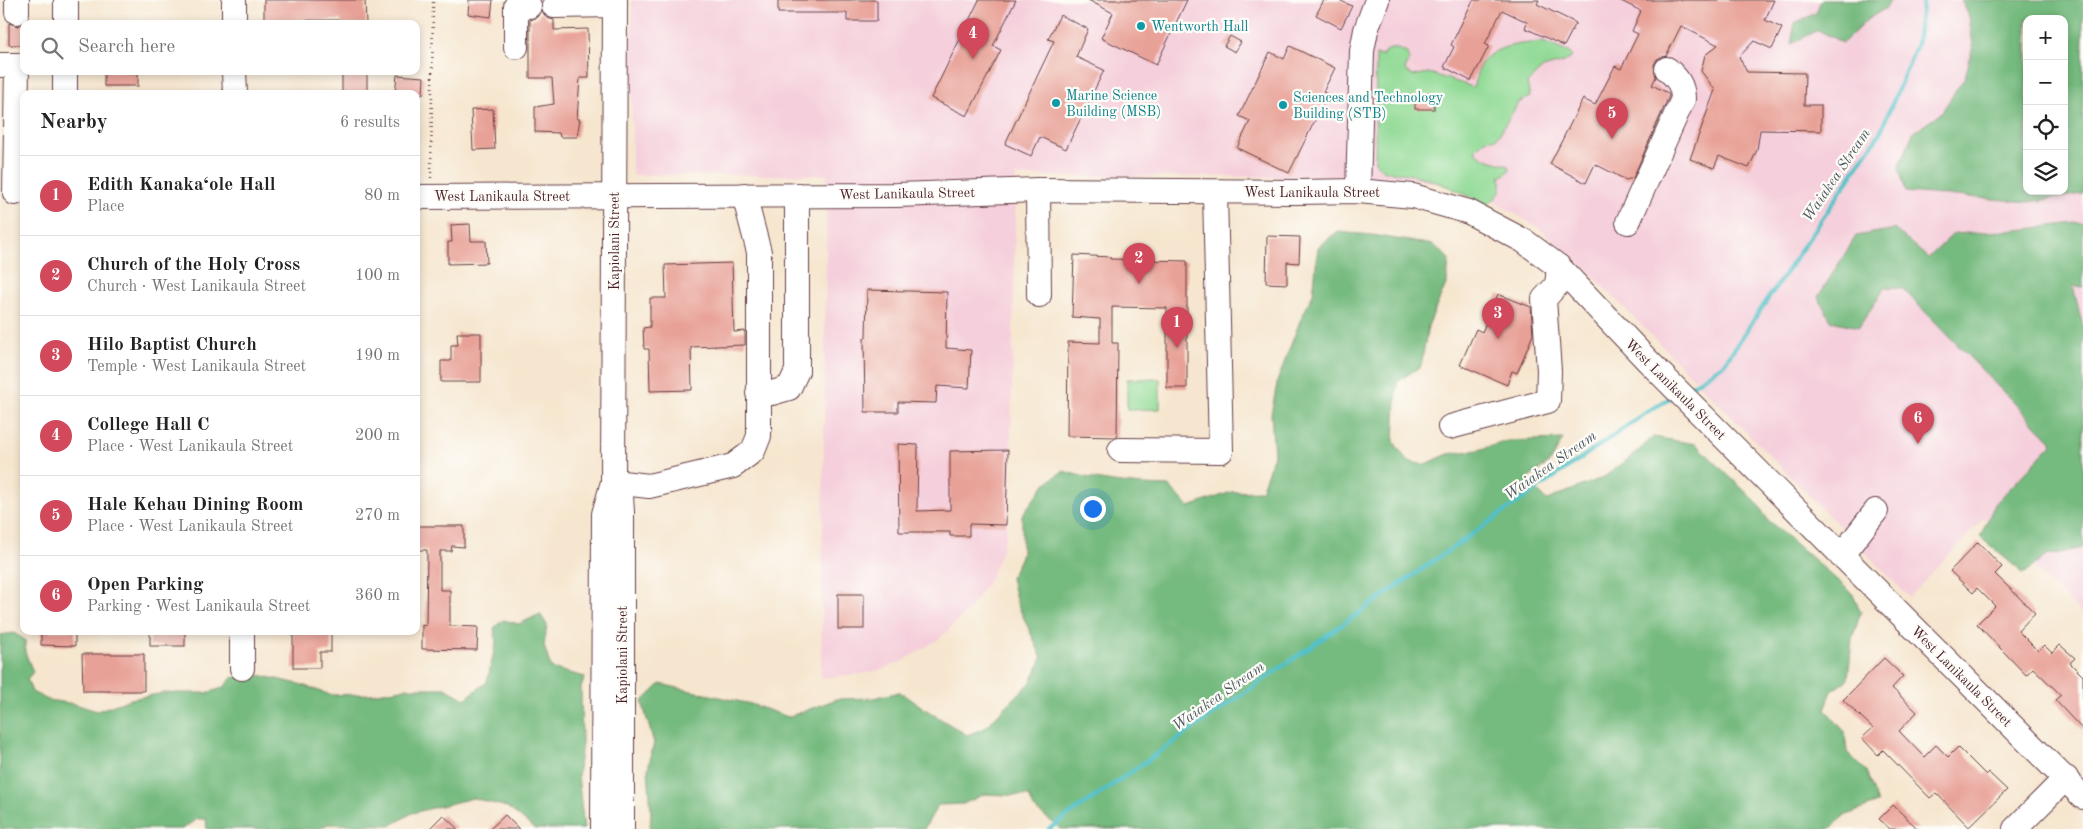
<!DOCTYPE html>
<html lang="en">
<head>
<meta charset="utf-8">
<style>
	body { margin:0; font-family:"Old Standard TT",serif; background:#f6f6f6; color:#222 }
	.controls { position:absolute; right:15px; top:15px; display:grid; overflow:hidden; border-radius:10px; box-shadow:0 2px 8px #0003 }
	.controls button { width:45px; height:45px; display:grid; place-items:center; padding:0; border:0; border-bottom:1px solid #e0e0e0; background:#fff; color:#222; font:25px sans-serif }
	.you { position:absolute; left:1092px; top:508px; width:18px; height:18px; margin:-12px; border:4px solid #fff; border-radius:50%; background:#1a73e8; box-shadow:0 0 0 8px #1a73e833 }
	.badge { display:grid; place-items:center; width:32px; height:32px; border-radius:50%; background:#d1495b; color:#fff; font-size:16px; font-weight:700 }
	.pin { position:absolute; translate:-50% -41px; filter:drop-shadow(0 1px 2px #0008) }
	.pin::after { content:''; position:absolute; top:26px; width:18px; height:15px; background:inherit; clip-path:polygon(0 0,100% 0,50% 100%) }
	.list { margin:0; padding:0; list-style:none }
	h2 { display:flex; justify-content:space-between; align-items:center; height:65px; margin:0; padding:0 20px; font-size:21px }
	h2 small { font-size:16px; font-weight:400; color:#767676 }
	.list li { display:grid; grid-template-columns:32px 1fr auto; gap:15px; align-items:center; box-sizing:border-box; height:80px; padding:0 20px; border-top:1px solid #e0e0e0 }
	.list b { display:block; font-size:19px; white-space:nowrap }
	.list p { margin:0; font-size:16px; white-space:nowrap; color:#767676 }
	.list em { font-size:16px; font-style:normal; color:#767676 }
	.icon { flex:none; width:28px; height:28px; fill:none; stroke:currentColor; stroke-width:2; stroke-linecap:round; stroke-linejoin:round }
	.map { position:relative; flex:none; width:2083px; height:829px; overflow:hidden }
	.search { position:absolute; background:#fff; box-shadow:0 2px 8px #0003; left:20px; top:20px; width:400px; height:55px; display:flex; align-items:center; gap:12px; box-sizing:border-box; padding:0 18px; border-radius:10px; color:#767676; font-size:19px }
	.panel { position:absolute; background:#fff; box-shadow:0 2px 8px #0003; left:20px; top:90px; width:400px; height:545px; border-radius:10px }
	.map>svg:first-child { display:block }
</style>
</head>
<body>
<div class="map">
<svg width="2083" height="829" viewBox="0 0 2083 829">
	<rect width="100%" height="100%" fill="#fdfcf7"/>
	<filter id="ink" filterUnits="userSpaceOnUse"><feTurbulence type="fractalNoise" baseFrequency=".02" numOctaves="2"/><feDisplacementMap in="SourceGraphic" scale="10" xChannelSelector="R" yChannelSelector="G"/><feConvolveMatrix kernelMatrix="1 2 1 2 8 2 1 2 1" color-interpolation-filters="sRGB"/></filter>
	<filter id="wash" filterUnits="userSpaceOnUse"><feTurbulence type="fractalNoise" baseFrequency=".0096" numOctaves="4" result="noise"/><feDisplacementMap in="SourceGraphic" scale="20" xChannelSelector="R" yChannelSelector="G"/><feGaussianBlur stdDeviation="1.12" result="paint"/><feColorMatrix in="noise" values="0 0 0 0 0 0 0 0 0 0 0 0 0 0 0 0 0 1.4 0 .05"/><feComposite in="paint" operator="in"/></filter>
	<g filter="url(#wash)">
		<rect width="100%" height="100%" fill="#f6e6cf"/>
		<!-- built -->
		<path fill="#f5cfdb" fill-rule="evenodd" d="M632,0H2083V615L1984,518L1909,597L1587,270L1538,227L1495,202L1448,185L1402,177L1016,176L1010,493L1006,535L1000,555L992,575L969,610L939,639L903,661L883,669L862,674L821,678L827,175H632ZM2027,19H2064V191H2027Z"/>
		<!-- green -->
		<g fill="#91da95" stroke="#6e7c60">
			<path d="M1543,42L1570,53L1572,57L1564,62L1543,68L1527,83L1530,97L1518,103L1497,138L1485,140L1475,150C1482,160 1496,162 1507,165L1510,169L1506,174L1500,177C1504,191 1498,197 1487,205C1460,192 1432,177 1402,173C1390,171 1382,174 1375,162L1376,55L1382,56L1384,52C1394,46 1399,49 1408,54L1409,60L1405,70L1412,76L1429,73L1473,87C1476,80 1477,71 1481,64C1495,44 1521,44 1543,42Z"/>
			<polygon points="1127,379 1160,379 1160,409 1127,410"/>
		</g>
		<!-- forest -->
		<g fill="#74ba7e" stroke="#5f6c54" fill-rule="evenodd">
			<polygon points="1821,0 1890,0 1886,8 1868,19 1843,43 1818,30 1791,44 1795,23 1816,13"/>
			<path d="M1961,0H2083V194L2029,202L1906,192L1899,168L1913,133L1941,113L1965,77L1973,46L1969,16ZM2027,19H2064V191H2027Z"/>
			<polygon points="2083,222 2083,287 2073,286 2083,327 2083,548 2046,556 2024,574 1980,537 1995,504 2053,443 1902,288 1885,287 1859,327 1831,321 1818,297 1856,236 1895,229 1928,258 1953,234 2018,230"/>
			<path d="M1337,232L1372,235L1434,245L1449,259L1447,282L1428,326L1421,366L1397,382L1394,442L1407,461L1424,465L1448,454L1478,450L1507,441L1563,439L1551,461L1526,480L1547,500L1604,477L1636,453L1653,437L1696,444L1757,503L1768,520L1852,593L1861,612L1852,639L1848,679L1832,691L1825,709L1845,732L1847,752L1866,771L1878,803L1844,816L1830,829H1061L1034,808L1029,796L985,794L963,804L938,805L924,829H650L651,812L648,769L654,743L642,702L660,684L751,704L788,717L837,699L873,698L900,692L931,713L967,735L983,729L1031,682L1042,658L1017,603L1011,578L1022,554V515L1045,484L1063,471C1100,482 1130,485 1169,486L1189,507L1231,492L1261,491L1274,455L1271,414L1278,379L1300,321L1313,294L1318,247Z"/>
			<polygon points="540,614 547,625 544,646 551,668 585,677 581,688 582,742 578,776 584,829 535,829 507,807 473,798 412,813 392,825 328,824 318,829 207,829 206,819 197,819 182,829 0,829 0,635 14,633 25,640 25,652 33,672 27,679 32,692 48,700 75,704 97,711 131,699 164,693 206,693 223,688 232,678 254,674 299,684 331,695 371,694 408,688 445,688 465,699 487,682 496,643 494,628 503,620 519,624"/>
		</g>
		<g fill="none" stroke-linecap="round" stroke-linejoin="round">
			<!-- stream -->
			<g stroke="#53c1c8" stroke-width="4.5">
				<polyline points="1685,390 1724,364 1880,133 1917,44 1923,0"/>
				<polyline points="1049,829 1650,410 1674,396"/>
			</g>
		</g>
		<g id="blocks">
			<!-- building -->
			<g fill="#e8a197">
				<polygon points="264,0 365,0 366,24 341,24 341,20 264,21"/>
				<polygon points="469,0 493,0 491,17 468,14"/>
				<polygon points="778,0 877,0 877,21 847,21 847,13 778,13"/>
				<polygon points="979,0 1016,0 993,46 1001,50 967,116 931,98"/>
				<polygon points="1088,0 1187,0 1156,65 1101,38 1113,13"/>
				<polygon points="1324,0 1339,0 1352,6 1341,28 1316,15"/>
				<polygon points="1473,0 1539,0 1537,4 1576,23 1564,46 1525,28 1527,22 1502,10 1485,44 1489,46 1471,81 1444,67 1454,47 1451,45"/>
				<polygon points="1619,0 1774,0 1765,20 1782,28 1772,49 1754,41 1739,57 1747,72 1805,73 1804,105 1821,105 1821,131 1760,130 1757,150 1749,168 1719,156 1714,168 1690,159 1715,90 1701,71 1705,55 1718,45 1681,26 1666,56 1657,59 1654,65 1656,77 1652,85 1668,93 1669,96 1633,178 1626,180 1595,164 1586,183 1550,164 1583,99 1595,105 1615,66 1621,69 1638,34 1632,31 1641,11"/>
				<polygon points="542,11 547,18 554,20 554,30 588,29 589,78 580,78 577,119 580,119 577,137 560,137 559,133 535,132 535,107 554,104 552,78 530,78 530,20 536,18"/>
				<polygon points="1060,15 1088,29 1076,57 1104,70 1066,149 1040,137 1031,156 1005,144 1054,41 1048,39"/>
				<polygon points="9,23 17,26 24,24 24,45 9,45"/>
				<polygon points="1230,36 1241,42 1235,52 1224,46"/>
				<polygon points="1290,46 1335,68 1323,92 1328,94 1289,173 1237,148 1250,121 1239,116 1270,52 1284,59"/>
				<rect x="104" y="71" width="34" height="15"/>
				<rect x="342" y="71" width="25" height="23"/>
				<polygon points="397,75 424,77 423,94 395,94"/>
				<rect x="1415" y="95" width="19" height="14"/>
				<polygon points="493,109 495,149 473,150 471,110"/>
				<polygon points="470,224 471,241 486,241 487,263 448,264 448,242 452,242 451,225"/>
				<polygon points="1267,236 1300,237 1299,263 1287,262 1287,284 1266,283"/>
				<polygon points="1074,255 1110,257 1110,259 1187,261 1187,388 1167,388 1167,308 1112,307 1112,343 1118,343 1117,437 1067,436 1068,342 1100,343 1100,319 1072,317"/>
				<polygon points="732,263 734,332 745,331 745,345 691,347 692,390 650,391 649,349 644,349 643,328 650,327 650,298 666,298 665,265"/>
				<polygon points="867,290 947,292 946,348 971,350 969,388 937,386 936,403 898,402 898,412 865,412 864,338 866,338"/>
				<polygon points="1498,294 1531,307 1533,334 1530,342 1517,373 1512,371 1507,385 1460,365 1476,329 1482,332"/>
				<polygon points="457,333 481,333 481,382 441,382 441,361 451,361 451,345 458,345"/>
				<polygon points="898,444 918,445 917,511 950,510 950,451 1008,450 1006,525 969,524 969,536 950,536 950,532 899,532"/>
				<polygon points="417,526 464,526 464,547 452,546 451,551 440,551 440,590 450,590 450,626 478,627 477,650 422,649 422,625 426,626 427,550 416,550"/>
				<polygon points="1978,542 2002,567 1995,574 2035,613 2018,631 2038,651 2044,645 2052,653 2060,645 2075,658 2070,663 2083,676 2083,730 2055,700 2061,695 2033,668 2026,675 1977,624 1995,606 1977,588 1973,593 1950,571"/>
				<rect x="838" y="594" width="26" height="35"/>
				<polygon points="41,631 75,631 75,646 41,645"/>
				<rect x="150" y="631" width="35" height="15"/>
				<polygon points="293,631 331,631 331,652 320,652 320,668 293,668"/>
				<polygon points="82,654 144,654 144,691 83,691"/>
				<polygon points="1884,658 1903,676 1892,688 1917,712 1899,731 1924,757 1936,745 1948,757 1958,747 1986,775 1988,772 2007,790 1969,827 1936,793 1930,798 1883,750 1878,755 1862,738 1873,728 1843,700"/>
				<polygon points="1893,805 1918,829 1890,829 1879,819"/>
				<polygon points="443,815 458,829 429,829"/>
				<polygon points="505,815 519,829 490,829"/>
			</g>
		</g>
	</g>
	<g filter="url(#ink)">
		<use href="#blocks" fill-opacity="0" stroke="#643d44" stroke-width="1"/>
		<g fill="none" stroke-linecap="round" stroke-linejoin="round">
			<!-- minor casing -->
			<g stroke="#643d44" stroke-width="26">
				<g id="minor">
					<polyline points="17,0 17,12"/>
					<polyline points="554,6 615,5"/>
					<polyline points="66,24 66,0"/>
					<polyline points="234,24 234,0"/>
					<polyline points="516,47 516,6 529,6"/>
					<polyline points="0,65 17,65 15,193"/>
					<polyline points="234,71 235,94"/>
					<polyline points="65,94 65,71"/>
					<polyline points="1038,190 1039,295"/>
					<polyline points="1358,191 1362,51 1366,30 1377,0"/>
					<polyline points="416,197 897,195 1038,190 1296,192 1358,191 1413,196 1469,212 1524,241 1559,267 1647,360 2083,797"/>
					<path d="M1628,222L1683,99C1683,85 1677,78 1667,69"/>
					<polyline points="758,393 772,393 789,388 797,371 797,195"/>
					<polyline points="1450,427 1548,401 1549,371 1544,299 1557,285 1559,267"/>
					<polyline points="1120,450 1221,451 1215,192"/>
					<polyline points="613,482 649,486 733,466 753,451 759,436 759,252 744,195"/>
					<polyline points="613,482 621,496 622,512 622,829"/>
					<polyline points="1841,556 1876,511"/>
					<polyline points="242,631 242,668"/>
					<polyline points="603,829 604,514 613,482 615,0"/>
					<polyline points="2015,829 2066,778"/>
				</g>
			</g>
			<!-- path -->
			<polyline stroke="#643d44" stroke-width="2.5" stroke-dasharray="1 4" stroke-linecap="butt" points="431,178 433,0"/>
			<!-- minor -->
			<use href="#minor" stroke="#fff" stroke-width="24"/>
		</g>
	</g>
	<!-- markers -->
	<g fill="#0f9aa8" stroke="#fdfcf7" stroke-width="2">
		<circle cx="1141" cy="26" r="5"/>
		<circle cx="1056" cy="103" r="5"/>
		<circle cx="1283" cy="105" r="5"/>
	</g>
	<g text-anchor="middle" stroke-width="4.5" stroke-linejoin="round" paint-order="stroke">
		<!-- culture labels -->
		<g font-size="14" fill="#0d838f" stroke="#fdfcf7" text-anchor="start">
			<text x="1151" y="31">Wentworth Hall</text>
			<text x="1066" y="100">Marine Science<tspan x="1066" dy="16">Building (MSB)</tspan></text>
			<text x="1293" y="102">Sciences and Technology<tspan x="1293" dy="16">Building (STB)</tspan></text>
		</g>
		<!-- street labels -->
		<g font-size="14" fill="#4a1f2b" stroke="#fdfcf7">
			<text x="1312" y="197">West Lanikaula Street</text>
			<text transform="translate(907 193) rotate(-1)" y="5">West Lanikaula Street</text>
			<text x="502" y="201">West Lanikaula Street</text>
			<text transform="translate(614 241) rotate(-90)" y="5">Kapiolani Street</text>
			<text transform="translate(1676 389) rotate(45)" y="5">West Lanikaula Street</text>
			<text transform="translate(622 655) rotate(-90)" y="5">Kapiolani Street</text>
			<text transform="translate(1962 676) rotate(45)" y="5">West Lanikaula Street</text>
		</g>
		<!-- water labels -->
		<g font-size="15" font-style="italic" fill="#4d5862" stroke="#fdfcf7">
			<text transform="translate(1836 175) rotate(-56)" y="5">Waiakea Stream</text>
			<text transform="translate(1550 465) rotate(-35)" y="5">Waiakea Stream</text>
			<text transform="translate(1218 696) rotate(-35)" y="5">Waiakea Stream</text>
		</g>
	</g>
</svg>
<div class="controls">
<button>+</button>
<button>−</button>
<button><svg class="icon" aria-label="locate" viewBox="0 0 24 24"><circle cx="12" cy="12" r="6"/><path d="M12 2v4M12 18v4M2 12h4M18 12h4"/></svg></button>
<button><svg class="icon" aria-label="layers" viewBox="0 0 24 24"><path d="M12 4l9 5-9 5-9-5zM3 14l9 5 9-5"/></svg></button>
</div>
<div class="you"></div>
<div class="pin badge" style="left:1177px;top:348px">1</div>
<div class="pin badge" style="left:1139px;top:284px">2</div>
<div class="pin badge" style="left:1498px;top:339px">3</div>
<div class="pin badge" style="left:973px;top:59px">4</div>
<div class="pin badge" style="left:1612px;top:139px">5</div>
<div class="pin badge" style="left:1918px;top:444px">6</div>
<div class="search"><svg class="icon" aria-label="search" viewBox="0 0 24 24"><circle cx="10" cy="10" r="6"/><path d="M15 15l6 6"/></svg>Search here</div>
<section class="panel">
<h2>Nearby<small>6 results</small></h2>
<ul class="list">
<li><span class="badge">1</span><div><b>Edith Kanaka‘ole Hall</b><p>Place</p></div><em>80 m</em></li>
<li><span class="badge">2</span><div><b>Church of the Holy Cross</b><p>Church · West Lanikaula Street</p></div><em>100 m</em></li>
<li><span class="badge">3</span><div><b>Hilo Baptist Church</b><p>Temple · West Lanikaula Street</p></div><em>190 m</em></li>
<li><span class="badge">4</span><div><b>College Hall C</b><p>Place · West Lanikaula Street</p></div><em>200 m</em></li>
<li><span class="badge">5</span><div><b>Hale Kehau Dining Room</b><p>Place · West Lanikaula Street</p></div><em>270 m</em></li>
<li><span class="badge">6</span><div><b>Open Parking</b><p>Parking · West Lanikaula Street</p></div><em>360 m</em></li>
</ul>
</section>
</div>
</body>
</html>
